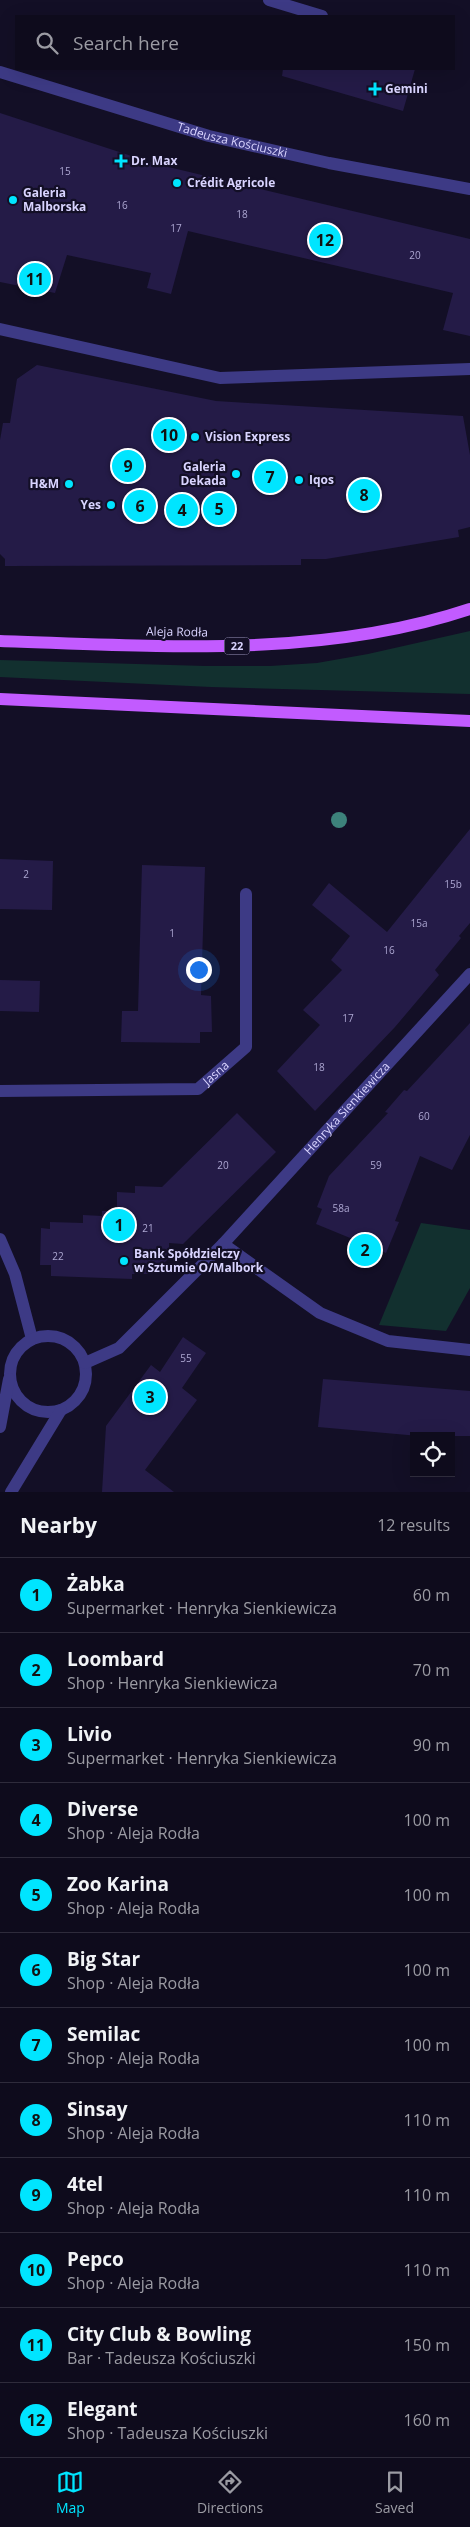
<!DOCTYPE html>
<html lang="en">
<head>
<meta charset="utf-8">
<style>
	body { margin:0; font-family:"Open Sans",sans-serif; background:#1c1929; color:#f1f3f6 }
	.controls { position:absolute; right:15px; bottom:15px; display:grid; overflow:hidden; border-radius:0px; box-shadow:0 5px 20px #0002 }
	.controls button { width:45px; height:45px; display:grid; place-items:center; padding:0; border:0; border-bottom:1px solid #2e2b3b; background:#0e0b1c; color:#f1f3f6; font:25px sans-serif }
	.you { position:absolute; left:198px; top:969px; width:18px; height:18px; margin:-12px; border:4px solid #fff; border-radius:50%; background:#1a73e8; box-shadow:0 0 0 8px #1a73e833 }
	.badge { display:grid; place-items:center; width:32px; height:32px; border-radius:50%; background:#00e5ff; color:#111; font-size:16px; font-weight:700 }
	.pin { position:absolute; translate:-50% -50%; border:2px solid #fff; box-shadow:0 1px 5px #0006 }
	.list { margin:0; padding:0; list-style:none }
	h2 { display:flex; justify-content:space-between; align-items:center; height:65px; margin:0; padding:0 20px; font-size:21px }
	h2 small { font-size:16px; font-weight:400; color:#9b9ba3 }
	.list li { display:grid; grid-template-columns:32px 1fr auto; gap:15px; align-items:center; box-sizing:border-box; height:75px; padding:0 20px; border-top:1px solid #2e2b3b }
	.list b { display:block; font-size:19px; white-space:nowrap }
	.list p { margin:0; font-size:16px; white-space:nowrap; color:#9b9ba3 }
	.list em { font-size:16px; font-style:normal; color:#9b9ba3 }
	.icon { flex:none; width:28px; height:28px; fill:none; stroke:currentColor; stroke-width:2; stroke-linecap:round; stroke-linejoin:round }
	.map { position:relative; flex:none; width:470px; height:1492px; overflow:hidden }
	.search { position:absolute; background:#0e0b1c; box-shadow:0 5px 20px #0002; left:15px; right:15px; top:15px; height:55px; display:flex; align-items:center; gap:12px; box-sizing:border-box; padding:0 18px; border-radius:0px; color:#9b9ba3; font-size:19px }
	.sheet { height:965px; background:#0e0b1c }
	nav { display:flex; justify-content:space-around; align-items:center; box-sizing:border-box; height:70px; border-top:1px solid #2e2b3b; background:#0e0b1c; font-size:14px; color:#9b9ba3 }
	nav a { display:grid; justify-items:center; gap:2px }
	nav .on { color:#00e5ff }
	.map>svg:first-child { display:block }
</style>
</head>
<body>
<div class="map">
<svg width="470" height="1492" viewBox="0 0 470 1492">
	<rect width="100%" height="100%" fill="#130f26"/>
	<!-- green -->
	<g fill="#12302f">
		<polygon points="470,631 470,694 211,687 0,677 0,660 205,666 270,666 317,663 368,654"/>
		<polygon points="421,1223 470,1230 470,1288 446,1331 379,1325"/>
	</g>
	<!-- building -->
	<g fill="#241b47">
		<polygon points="283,69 415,69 403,111 282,76"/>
		<polygon points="0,113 156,164 470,239 470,336 443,330 453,293 188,231 171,294 147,288 151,273 67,255 55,293 0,282"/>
		<polygon points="37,365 216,401 463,416 470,455 470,527 458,530 459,537 326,559 301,559 301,565 5,566 5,559 0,554 0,440 3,423 10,423 17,379"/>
		<polygon points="470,829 470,923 459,936 461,938 435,970 439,975 395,1027 315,1111 277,1071 320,1025 303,1010 342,970 331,960 350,936 312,905 329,883 387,932"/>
		<polygon points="0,859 53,861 52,910 0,909"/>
		<polygon points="142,865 205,867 201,995 211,996 212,1032 200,1032 200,1043 121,1042 122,1011 138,1011"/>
		<polygon points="0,980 40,981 39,1012 0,1011"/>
		<polygon points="470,1023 470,1135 452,1170 420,1156 395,1221 399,1222 386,1253 381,1251 377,1258 351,1248 355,1240 316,1224 322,1209 317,1207 329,1176 388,1113 385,1112 404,1090 407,1091"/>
		<polygon points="237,1113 276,1152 183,1244 169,1243 169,1258 153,1274 132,1274 132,1279 51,1276 51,1265 40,1265 41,1228 50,1229 50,1222 83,1223 83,1215 102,1216 102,1211 117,1211 117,1192 135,1193 135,1186 162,1187"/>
		<polygon points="183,1337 206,1353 182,1388 197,1400 145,1470 174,1492 102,1492 106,1426 151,1365 160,1372"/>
		<polygon points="323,1379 470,1391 470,1436 419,1436 318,1427"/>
	</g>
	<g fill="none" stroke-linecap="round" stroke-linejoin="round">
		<!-- minor -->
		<g stroke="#3d3a85" stroke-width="12">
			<polyline points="269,0 322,16"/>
			<path id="s1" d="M0,72L209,136L329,163L470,189"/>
			<polyline points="0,329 220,378 470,369"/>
			<path id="s2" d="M0,1091L198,1089L246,1047V894"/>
			<polyline points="0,1239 15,1274 32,1339"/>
			<polyline points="223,1244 320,1313 388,1341 470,1350"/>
			<circle cx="48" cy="1374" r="38"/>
			<path id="s3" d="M85,1363L119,1348L223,1244L470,974"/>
			<polyline points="0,1427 9,1379"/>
			<polyline points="11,1492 61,1410"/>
		</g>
		<!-- major -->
		<g stroke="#c25bff" stroke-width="12">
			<path d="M0,641C155,646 321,659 470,609"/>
			<polyline points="0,699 470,721"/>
		</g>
	</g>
	<!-- trees -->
	<circle fill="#3d827b" cx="339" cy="820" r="8"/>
	<!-- markers -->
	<g fill="#00e5ff" stroke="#130f26" stroke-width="2">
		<path d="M372.5 81.5h5v5h5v5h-5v5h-5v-5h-5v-5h5z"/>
		<path d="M118.5 153.5h5v5h5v5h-5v5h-5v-5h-5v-5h5z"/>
		<circle cx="177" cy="183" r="5"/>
		<circle cx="13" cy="200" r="5"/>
		<circle cx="195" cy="437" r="5"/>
		<circle cx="236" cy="474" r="5"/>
		<circle cx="299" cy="480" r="5"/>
		<circle cx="69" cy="484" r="5"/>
		<circle cx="111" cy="505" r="5"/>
		<circle cx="124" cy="1261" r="5"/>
	</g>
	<g text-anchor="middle" stroke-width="4.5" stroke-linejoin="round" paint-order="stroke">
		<!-- number labels -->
		<g font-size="10" fill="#aca6d1">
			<text x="65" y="175">15</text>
			<text x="122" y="209">16</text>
			<text x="242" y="218">18</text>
			<text x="176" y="232">17</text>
			<text x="415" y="259">20</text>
			<text x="26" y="878">2</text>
			<text x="453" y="888">15b</text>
			<text x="419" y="927">15a</text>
			<text x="172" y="937">1</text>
			<text x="389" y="954">16</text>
			<text x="348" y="1022">17</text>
			<text x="319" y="1071">18</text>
			<text x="424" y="1120">60</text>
			<text x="223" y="1169">20</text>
			<text x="376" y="1169">59</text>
			<text x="341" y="1212">58a</text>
			<text x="148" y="1232">21</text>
			<text x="58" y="1260">22</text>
			<text x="186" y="1362">55</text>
		</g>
		<!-- shield labels -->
		<rect fill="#130f26" stroke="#9e99be" stroke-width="1" x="224.5" y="637.5" width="25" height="17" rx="4"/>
		<g font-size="11" font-weight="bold" fill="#d9d4ff">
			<text x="237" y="650">22</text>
		</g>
		<!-- poi labels -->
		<g font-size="12" font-weight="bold" fill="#d9d4ff" stroke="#130f26" text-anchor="start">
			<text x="385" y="93">Gemini</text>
			<text x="131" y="165">Dr. Max</text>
			<text x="187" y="187">Crédit Agricole</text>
			<text x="23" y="197">Galeria<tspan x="23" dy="14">Malborska</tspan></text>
			<text x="205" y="441">Vision Express</text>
			<text x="226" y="471" text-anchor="end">Galeria<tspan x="226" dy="14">Dekada</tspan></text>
			<text x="309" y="484">Iqos</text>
			<text x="59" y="488" text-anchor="end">H&amp;M</text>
			<text x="101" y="509" text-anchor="end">Yes</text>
			<text x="134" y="1258">Bank Spółdzielczy<tspan x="134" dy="14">w Sztumie O/Malbork</tspan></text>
		</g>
		<!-- street labels -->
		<g font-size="12" fill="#d9d4ff" stroke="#130f26">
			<text dy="4" stroke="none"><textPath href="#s1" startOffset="242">Tadeusza Kościuszki</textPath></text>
			<text transform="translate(177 632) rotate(1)" y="4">Aleja Rodła</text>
			<text dy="4" stroke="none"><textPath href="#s2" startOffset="222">Jasna</textPath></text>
			<text dy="4" stroke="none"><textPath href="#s3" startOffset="368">Henryka Sienkiewicza</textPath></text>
		</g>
	</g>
</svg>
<div class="controls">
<button><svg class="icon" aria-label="locate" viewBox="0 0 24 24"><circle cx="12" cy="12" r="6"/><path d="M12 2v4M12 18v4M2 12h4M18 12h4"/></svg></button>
</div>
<div class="you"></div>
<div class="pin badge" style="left:119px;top:1225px">1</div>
<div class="pin badge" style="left:365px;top:1250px">2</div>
<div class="pin badge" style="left:150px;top:1397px">3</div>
<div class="pin badge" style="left:182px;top:510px">4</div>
<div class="pin badge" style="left:219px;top:509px">5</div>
<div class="pin badge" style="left:140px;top:506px">6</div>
<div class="pin badge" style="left:270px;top:477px">7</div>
<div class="pin badge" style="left:364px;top:495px">8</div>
<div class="pin badge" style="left:128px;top:466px">9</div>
<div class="pin badge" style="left:169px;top:435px">10</div>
<div class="pin badge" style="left:35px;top:279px">11</div>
<div class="pin badge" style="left:325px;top:240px">12</div>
<div class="search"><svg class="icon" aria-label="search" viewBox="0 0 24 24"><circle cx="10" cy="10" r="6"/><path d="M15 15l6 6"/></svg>Search here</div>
</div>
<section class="sheet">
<h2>Nearby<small>12 results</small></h2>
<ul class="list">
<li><span class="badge">1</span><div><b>Żabka</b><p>Supermarket · Henryka Sienkiewicza</p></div><em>60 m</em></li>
<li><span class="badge">2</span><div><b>Loombard</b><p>Shop · Henryka Sienkiewicza</p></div><em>70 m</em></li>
<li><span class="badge">3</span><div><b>Livio</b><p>Supermarket · Henryka Sienkiewicza</p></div><em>90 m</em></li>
<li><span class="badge">4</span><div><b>Diverse</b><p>Shop · Aleja Rodła</p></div><em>100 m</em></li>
<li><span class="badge">5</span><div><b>Zoo Karina</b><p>Shop · Aleja Rodła</p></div><em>100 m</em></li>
<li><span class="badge">6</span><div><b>Big Star</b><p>Shop · Aleja Rodła</p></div><em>100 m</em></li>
<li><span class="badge">7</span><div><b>Semilac</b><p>Shop · Aleja Rodła</p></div><em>100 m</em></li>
<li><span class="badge">8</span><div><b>Sinsay</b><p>Shop · Aleja Rodła</p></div><em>110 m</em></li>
<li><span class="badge">9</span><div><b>4tel</b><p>Shop · Aleja Rodła</p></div><em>110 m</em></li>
<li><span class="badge">10</span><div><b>Pepco</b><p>Shop · Aleja Rodła</p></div><em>110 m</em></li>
<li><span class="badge">11</span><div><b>City Club &amp; Bowling</b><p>Bar · Tadeusza Kościuszki</p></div><em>150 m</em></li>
<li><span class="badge">12</span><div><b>Elegant</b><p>Shop · Tadeusza Kościuszki</p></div><em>160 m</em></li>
</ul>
</section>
<nav>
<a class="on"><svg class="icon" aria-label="map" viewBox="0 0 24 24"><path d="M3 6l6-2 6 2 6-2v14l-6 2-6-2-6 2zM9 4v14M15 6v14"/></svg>Map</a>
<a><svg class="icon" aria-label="directions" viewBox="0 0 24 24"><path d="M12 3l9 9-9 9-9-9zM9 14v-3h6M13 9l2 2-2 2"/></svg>Directions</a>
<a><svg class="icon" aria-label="saved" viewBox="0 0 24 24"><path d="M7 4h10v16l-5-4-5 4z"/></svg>Saved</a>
</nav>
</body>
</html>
